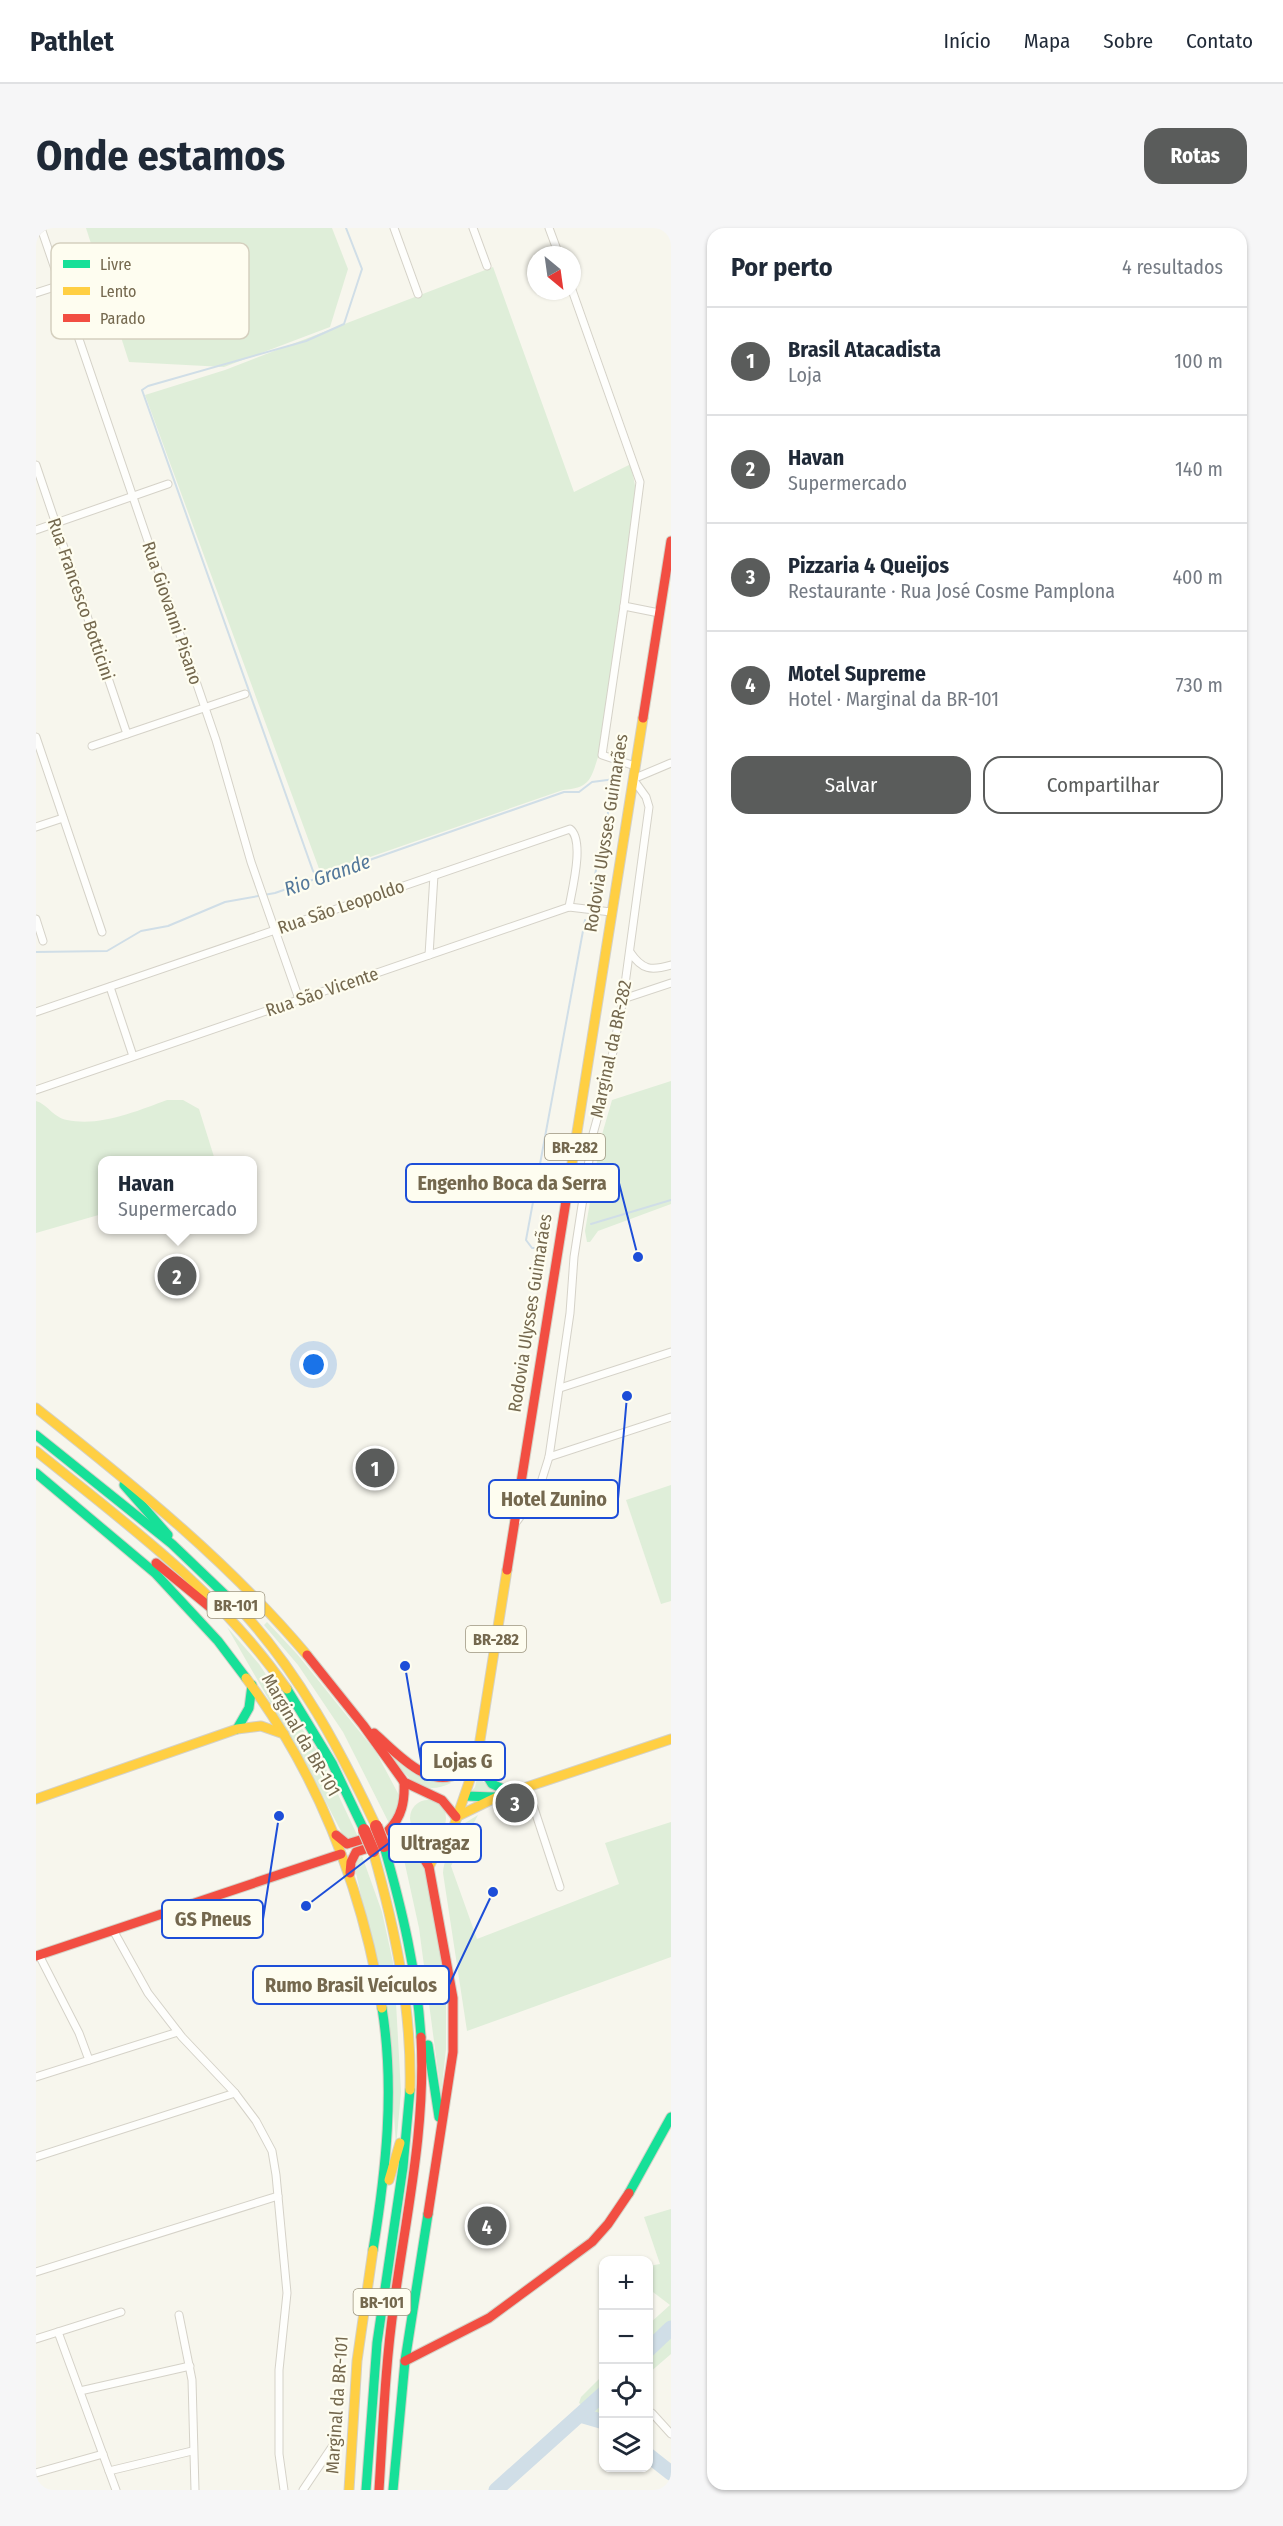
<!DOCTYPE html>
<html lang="pt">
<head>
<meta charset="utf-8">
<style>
	body { margin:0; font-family:"Fira Sans Condensed",sans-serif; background:#f6f6f7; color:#1f2937 }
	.controls { position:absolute; right:18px; bottom:18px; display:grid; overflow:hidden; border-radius:12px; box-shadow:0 2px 4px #0004 }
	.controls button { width:54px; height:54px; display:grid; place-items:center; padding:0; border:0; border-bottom:2px solid #e0e1e3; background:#fff; color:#1f2937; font:30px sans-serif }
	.compass { position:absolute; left:491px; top:18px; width:54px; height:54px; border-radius:50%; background:#fff; box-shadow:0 2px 4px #0004; rotate:151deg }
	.you { position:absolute; left:278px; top:1137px; width:21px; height:21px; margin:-15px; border:4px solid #fff; border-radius:50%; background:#1a73e8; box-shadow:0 0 0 9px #1a73e833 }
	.badge { display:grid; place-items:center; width:39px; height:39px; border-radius:50%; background:#5a5c5b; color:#fff; font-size:20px; font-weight:700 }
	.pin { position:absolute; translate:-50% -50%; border:3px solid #fff; box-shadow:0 2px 6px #0006 }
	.popup { position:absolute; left:62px; top:928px; width:159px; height:78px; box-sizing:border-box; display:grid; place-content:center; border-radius:12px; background:#fff; filter:drop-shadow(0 2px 4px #0005); font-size:20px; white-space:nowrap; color:#747a83 }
	.popup b { font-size:22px; color:#1f2937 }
	.popup::after { content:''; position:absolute; left:50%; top:100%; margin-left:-12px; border:12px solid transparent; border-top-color:#fff }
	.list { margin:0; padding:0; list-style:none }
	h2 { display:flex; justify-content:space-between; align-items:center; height:78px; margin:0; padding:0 24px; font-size:26px }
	h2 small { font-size:20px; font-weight:400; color:#747a83 }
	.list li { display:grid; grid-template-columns:39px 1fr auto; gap:18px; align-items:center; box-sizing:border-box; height:108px; padding:0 24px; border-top:2px solid #e0e1e3 }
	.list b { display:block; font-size:22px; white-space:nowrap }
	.list p { margin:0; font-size:20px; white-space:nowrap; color:#747a83 }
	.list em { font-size:20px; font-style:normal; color:#747a83 }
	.actions { display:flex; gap:12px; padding:18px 24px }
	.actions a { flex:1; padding:14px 0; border:2px solid #5a5c5b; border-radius:18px; text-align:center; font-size:21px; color:#5a5c5b }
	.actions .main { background:#5a5c5b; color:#fff }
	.icon { flex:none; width:33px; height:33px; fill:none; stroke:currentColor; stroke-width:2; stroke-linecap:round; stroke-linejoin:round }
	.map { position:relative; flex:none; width:635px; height:2262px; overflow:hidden; border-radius:18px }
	header { display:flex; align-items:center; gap:36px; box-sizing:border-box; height:84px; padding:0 30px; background:#fff; border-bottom:2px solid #e0e1e3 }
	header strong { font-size:28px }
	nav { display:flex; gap:33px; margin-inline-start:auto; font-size:21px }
	.intro { display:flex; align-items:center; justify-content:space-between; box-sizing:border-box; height:144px; padding:0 36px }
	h1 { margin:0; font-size:42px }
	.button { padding:15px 27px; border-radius:18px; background:#5a5c5b; color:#fff; font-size:21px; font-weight:700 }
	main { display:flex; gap:36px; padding:0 36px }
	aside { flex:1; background:#fff; border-radius:18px; box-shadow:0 2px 4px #0004 }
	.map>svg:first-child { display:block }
</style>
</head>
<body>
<header>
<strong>Pathlet</strong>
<nav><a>Início</a><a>Mapa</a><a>Sobre</a><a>Contato</a></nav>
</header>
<div class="intro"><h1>Onde estamos</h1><a class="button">Rotas</a></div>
<main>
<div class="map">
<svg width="635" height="2262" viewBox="0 0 635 2262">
	<rect width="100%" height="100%" fill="#f7f6ed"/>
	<!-- green -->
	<g fill="#dfeed9">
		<polygon points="50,0 296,0 312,41 294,99 188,139 93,134"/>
		<path d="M457,39L538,264L595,236L600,263L563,526C555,550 555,560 527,562L285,646L109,167L189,142Z"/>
		<polygon points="635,853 635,976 562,1003 554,1014 551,1014 549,1003 565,910 576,872"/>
		<path d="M131,872H147L163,881L179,932H66V986L0,1005V873C11,876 18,890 31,892C64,899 101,883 131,872Z"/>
		<polygon points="635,1257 635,1373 625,1376 590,1272"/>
		<polygon points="231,1394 261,1426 340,1524 365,1571 354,1597 307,1504 262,1437 228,1397"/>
		<polygon points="191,1399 223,1436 283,1526 323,1611 310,1613 277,1549"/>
		<path d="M348,1518L415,1555C381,1572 366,1542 348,1518Z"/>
		<polygon points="442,1546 445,1552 459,1562 434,1565 439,1559"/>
		<circle cx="392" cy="1590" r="18"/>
		<path d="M442,1587L415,1638L441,1711L583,1656L569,1615L635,1594V1729L431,1803L407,1645C409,1619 425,1620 429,1595Z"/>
		<polygon points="365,1618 383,1630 390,1639 410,1756 410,1821 405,1866 383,1700"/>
		<polygon points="326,1628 346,1684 358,1739 365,1864 360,1919 352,1789 318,1636"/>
		<polygon points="635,1981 635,2126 613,2145 613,2096 634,2077 613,2061 613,2038 624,2036 608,1989"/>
		<polygon points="567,2147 567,2183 558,2186 543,2175 545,2169"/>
	</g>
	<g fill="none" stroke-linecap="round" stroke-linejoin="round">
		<!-- stream -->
		<g stroke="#d0dee7" stroke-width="2">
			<polyline points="283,650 277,643 106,162 112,158 270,113 308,96 326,41 310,0"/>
			<polyline points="0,724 71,723 105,703 132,698 189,674 239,665 528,564 543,564 556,554 579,551 556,661"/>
			<polyline points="555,996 635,972"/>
			<polyline points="506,1020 496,1020 490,1012 549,692"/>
		</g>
		<!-- river -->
		<g stroke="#d0dee7" stroke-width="15">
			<polyline points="612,2122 635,2100"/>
			<polyline points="544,2187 568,2194"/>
			<polyline points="612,2227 635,2245"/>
			<polyline points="460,2262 568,2165"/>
		</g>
		<!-- street casing -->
		<g stroke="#d5d2c8" stroke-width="9">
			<g id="street">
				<polyline points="5,0 180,512 215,634 263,771"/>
				<polyline points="358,0 382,66"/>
				<polyline points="437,0 451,38"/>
				<polyline points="513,0 523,27"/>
				<polyline points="536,62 604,254 588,378 623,385"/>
				<polyline points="0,65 59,46"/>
				<polyline points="0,237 91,506"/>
				<polyline points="0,302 132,256"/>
				<polyline points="588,378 566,527 599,538"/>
				<polyline points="0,509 66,704"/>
				<polyline points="56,518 209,466"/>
				<polyline points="0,599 27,590"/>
				<polyline points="0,691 7,713"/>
				<path d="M594,724C606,742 615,743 635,737"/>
				<polyline points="393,727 398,647"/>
				<polyline points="74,759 97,828"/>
				<polyline points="587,771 635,755"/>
				<path d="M0,784L534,601C549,612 536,662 533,679"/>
				<polyline points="0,862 533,679 575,684"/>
				<polyline points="524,1160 635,1124"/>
				<polyline points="513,1229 635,1189"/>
				<polyline points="481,1293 502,1264 513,1229 534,1085 538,1029 557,906 571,855 587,771 613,579 610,569 597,551 635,535"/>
				<polyline points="491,1559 524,1659"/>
				<polyline points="77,1702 112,1765 146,1809 199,1865 220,1893 236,1923 240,1947 251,2065 243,2142 243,2226 248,2262"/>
				<polyline points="3,1727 43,1805 53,1832"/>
				<polyline points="0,1849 142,1804"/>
				<polyline points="0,1929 199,1865"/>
				<polyline points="0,2044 242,1968"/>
				<polyline points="143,2087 156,2152 159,2262"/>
				<polyline points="22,2104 80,2262"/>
				<polyline points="0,2111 85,2084"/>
				<polyline points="44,2163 154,2138"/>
				<polyline points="616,2185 635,2206"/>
				<polyline points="73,2243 156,2223"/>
				<polyline points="0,2245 67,2226"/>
				<polyline points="267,2262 302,2210"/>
			</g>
		</g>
		<!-- fast casing -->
		<g stroke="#d4d1c7" stroke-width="11">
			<g id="fast">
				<polyline points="0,1207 136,1316 205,1382"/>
				<polyline points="0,1245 119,1345 182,1413 210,1450"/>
				<polyline points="88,1257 132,1307"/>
				<polyline points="251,1461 296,1535 328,1602"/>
				<polyline points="201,1501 213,1480 216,1457"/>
				<polyline points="441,1531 456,1556 474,1564"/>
				<polyline points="429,1568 458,1569"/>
				<polyline points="372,1605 393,1616 408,1612"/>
				<path d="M348,1618C366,1681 381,1744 385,1809"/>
				<polyline points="392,1817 403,1889"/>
				<polyline points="593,1965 635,1889"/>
				<path d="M337,2022C350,1942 359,1861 346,1780"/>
				<polyline points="330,2262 341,2115 367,1939 374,1862"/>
				<polyline points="357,2262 369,2133 392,1986"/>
			</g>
		</g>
		<!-- slow casing -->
		<g stroke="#d4d1c7" stroke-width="11">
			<g id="slow">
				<polyline points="534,948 607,490"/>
				<path d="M0,1180C96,1256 192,1333 271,1427"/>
				<path d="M0,1223C92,1297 183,1363 251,1461"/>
				<path d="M205,1382C263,1445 304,1521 340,1598"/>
				<path d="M210,1450C283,1548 326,1661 346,1780"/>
				<polyline points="0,1571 201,1501 225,1498 248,1506"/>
				<polyline points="420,1589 461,1569 635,1511"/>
				<path d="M337,1623C359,1701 376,1780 374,1862"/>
				<polyline points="393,1639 403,1618 418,1598 441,1531 471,1342"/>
				<polyline points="353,1952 364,1915"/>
				<polyline points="313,2262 321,2133 337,2022"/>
			</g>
		</g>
		<!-- jam casing -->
		<g stroke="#d4d1c7" stroke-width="11">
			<g id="jam">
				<polyline points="607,490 635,313"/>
				<polyline points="120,1335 181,1385"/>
				<polyline points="471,1342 534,948"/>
				<polyline points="271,1427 327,1497 368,1554 406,1572 420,1589"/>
				<path d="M338,1505C359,1523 395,1566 426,1543C430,1540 434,1533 438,1529"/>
				<path d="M352,1603C366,1589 369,1573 368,1554"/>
				<polyline points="300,1607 311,1616 341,1607"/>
				<polyline points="314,1645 315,1634 320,1624 363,1610 382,1621 393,1639 417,1770 417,1824 392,1986"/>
				<polyline points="0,1728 305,1626"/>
				<polyline points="369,2133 453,2090 556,2014 572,1996 593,1965"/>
				<path d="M343,2262C347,2200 349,2138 358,2076C370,1987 390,1900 385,1809"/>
			</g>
		</g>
		<!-- street -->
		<use href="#street" stroke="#fefefc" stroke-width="7"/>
		<!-- fast -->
		<use href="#fast" stroke="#16e098" stroke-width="9"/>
		<!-- slow -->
		<use href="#slow" stroke="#ffcf43" stroke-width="9"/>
		<!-- jam -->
		<use href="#jam" stroke="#f24e42" stroke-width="9"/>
		<!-- jam-bridge casing -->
		<g stroke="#d5d2c8" stroke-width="14" stroke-linecap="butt">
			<g id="jam-bridge">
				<polyline points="340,1598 348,1618"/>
				<polyline points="328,1602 337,1623"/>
			</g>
		</g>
		<!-- jam-bridge -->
		<use href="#jam-bridge" stroke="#f24e42" stroke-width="12"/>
	</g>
	<g text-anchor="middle" stroke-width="4.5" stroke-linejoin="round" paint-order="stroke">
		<!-- shield labels -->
		<g fill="#fefdf0" stroke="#9d957f" stroke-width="1.5">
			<rect x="509" y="906" width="60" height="26" rx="4.5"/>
			<rect x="171.5" y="1364" width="57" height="26" rx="4.5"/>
			<rect x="430" y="1398" width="60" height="26" rx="4.5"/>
			<rect x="317.5" y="2061" width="57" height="26" rx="4.5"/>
		</g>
		<g font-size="16" font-weight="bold" fill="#74684e">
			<text x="539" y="925">BR-282</text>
			<text x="200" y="1383">BR-101</text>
			<text x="460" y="1417">BR-282</text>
			<text x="346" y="2080">BR-101</text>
		</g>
		<!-- street labels -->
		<g font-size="18" fill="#74684e" stroke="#fefdf0">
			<text transform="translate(45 371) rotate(71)" y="6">Rua Francesco Botticini</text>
			<text transform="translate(136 385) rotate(71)" y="6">Rua Giovanni Pisano</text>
			<text transform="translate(570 605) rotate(-81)" y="6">Rodovia Ulysses Guimarães</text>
			<text transform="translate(305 679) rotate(-19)" y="6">Rua São Leopoldo</text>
			<text transform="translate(286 764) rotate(-19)" y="6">Rua São Vicente</text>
			<text transform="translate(575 821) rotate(-78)" y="6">Marginal da BR-282</text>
			<text transform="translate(494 1085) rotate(-81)" y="6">Rodovia Ulysses Guimarães</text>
			<text transform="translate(265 1507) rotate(60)" y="6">Marginal da BR-101</text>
			<text transform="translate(301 2177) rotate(-86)" y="6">Marginal da BR-101</text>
		</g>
		<!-- water labels -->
		<g font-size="20" font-style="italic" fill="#53789b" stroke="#fefdf0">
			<text transform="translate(291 647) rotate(-19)" y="7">Rio Grande</text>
		</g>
	</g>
	<!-- legend -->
	<rect x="15" y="15" width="198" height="96" rx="9" fill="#fefdf0" stroke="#d5d0bf" stroke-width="1.5"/>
	<rect x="27" y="32" width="27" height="8" fill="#16e098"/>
	<rect x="27" y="59" width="27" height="8" fill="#ffcf43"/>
	<rect x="27" y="86" width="27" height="8" fill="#f24e42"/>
	<g font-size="16" fill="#74684e">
		<text x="64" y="42">Livre</text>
		<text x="64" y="69">Lento</text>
		<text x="64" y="96">Parado</text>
	</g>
	<!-- callouts -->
	<path fill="none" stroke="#1d4ed8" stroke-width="2" d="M602 1029L583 955M591 1168L582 1271M369 1438L385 1533M270 1678L353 1615M243 1588L227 1691M457 1664L413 1757"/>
	<g fill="#1d4ed8" stroke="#fefdf0" stroke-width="2">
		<circle cx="602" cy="1029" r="6"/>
		<circle cx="591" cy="1168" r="6"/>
		<circle cx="369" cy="1438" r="6"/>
		<circle cx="270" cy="1678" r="6"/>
		<circle cx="243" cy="1588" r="6"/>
		<circle cx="457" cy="1664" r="6"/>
	</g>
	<g fill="#fefdf0" stroke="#1d4ed8" stroke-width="2">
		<rect x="370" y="936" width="213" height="38" rx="6"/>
		<rect x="453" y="1252" width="129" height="38" rx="6"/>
		<rect x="385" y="1514" width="84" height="38" rx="6"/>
		<rect x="353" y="1596" width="92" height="38" rx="6"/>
		<rect x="126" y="1672" width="101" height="38" rx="6"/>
		<rect x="217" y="1738" width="196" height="38" rx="6"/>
	</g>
	<g font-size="20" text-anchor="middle" font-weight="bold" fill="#74684e">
		<text x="476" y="962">Engenho Boca da Serra</text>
		<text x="518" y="1278">Hotel Zunino</text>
		<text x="427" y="1540">Lojas G</text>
		<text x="399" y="1622">Ultragaz</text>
		<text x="177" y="1698">GS Pneus</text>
		<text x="315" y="1764">Rumo Brasil Veículos</text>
	</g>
</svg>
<div class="controls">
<button>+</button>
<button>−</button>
<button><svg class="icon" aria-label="locate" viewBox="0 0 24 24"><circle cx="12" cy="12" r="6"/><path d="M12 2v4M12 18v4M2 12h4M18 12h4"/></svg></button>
<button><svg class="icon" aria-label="layers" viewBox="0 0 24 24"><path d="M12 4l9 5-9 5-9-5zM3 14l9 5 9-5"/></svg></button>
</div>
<svg class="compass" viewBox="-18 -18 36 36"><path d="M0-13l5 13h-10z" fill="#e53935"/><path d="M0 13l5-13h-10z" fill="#747a83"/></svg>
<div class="you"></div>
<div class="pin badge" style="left:339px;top:1240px">1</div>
<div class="pin badge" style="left:141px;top:1048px">2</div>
<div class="popup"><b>Havan</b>Supermercado</div>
<div class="pin badge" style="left:479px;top:1575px">3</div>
<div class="pin badge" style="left:451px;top:1998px">4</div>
</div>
<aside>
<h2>Por perto<small>4 resultados</small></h2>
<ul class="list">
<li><span class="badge">1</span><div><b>Brasil Atacadista</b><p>Loja</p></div><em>100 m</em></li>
<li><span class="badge">2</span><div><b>Havan</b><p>Supermercado</p></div><em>140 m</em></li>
<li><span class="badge">3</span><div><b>Pizzaria 4 Queijos</b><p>Restaurante · Rua José Cosme Pamplona</p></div><em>400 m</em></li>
<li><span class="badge">4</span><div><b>Motel Supreme</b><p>Hotel · Marginal da BR-101</p></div><em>730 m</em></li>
</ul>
<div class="actions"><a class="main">Salvar</a><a>Compartilhar</a></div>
</aside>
</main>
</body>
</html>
